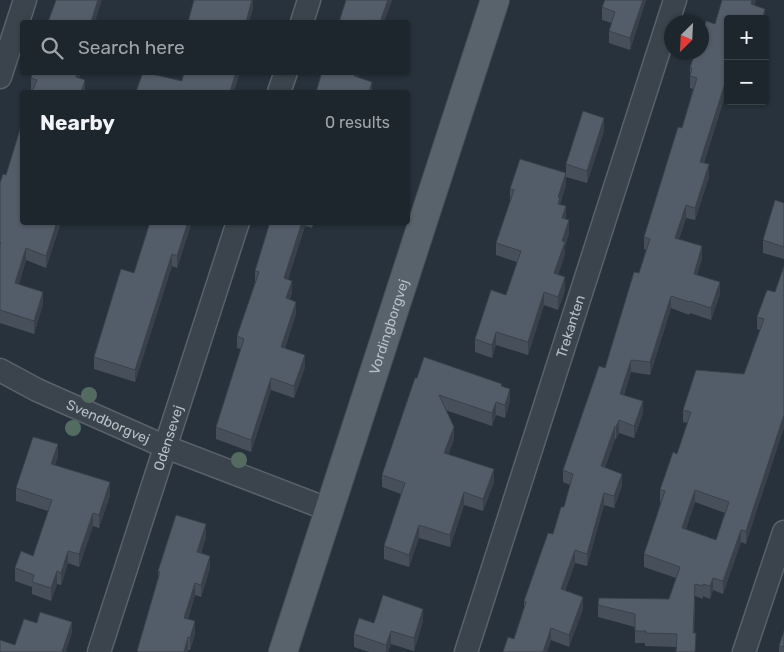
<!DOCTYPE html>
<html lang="en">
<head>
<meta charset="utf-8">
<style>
	body { margin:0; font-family:Rubik,sans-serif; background:#2a3239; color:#f1f3f6 }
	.controls { position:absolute; right:15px; top:15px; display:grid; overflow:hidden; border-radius:5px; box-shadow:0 1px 4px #0004 }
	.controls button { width:45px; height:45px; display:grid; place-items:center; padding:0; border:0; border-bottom:1px solid #3b4349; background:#1d262d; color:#f1f3f6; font:25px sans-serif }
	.compass { position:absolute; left:664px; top:15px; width:45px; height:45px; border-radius:50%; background:#1d262d; box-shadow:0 1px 4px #0004; rotate:204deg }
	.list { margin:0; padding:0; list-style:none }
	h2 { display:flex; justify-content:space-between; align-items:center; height:65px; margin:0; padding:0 20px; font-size:21px }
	h2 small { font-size:16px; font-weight:400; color:#a0a5aa }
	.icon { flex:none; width:28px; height:28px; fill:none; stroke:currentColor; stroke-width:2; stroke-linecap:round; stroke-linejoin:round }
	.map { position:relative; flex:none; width:784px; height:652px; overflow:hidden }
	.search { position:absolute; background:#1d262d; box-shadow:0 1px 4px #0004; left:20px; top:20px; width:390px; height:55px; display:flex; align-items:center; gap:12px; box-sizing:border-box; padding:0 18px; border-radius:5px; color:#a0a5aa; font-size:19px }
	.panel { position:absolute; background:#1d262d; box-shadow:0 1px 4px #0004; left:20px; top:90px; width:390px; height:135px; border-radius:5px }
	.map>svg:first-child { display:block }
</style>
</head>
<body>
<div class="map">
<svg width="784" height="652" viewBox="0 0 784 652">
	<rect width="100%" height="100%" fill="#27323c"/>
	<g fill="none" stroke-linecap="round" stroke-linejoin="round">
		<!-- minor casing -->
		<g stroke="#59626a" stroke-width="25">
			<g id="minor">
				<polyline points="302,22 309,0"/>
				<polyline points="0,77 25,0"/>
				<polyline points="279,92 286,72"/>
				<path id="s1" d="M0,370L37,390L166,447L330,510"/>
				<path id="s2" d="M99,652L238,222"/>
				<path id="s3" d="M466,652L675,0"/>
				<polyline points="744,652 784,532"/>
			</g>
		</g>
		<!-- primary casing -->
		<g stroke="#444d55" stroke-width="30">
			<g id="primary">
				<path id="s4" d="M283,652L495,0"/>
			</g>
		</g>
		<!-- minor -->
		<use href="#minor" stroke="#3b444c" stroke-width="22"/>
		<!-- primary -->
		<use href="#primary" stroke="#59636c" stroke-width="28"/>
	</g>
	<!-- trees -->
	<g fill="#546b60">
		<circle cx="89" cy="395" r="8"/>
		<circle cx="73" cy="428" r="8"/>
		<circle cx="239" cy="460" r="8"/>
	</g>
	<!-- wall -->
	<g fill="#47505a" fill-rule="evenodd">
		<polygon points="345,0 392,0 384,22 339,22 345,5"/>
		<polygon points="605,0 646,0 630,50 609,43 609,31 612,23 602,20 602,7"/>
		<polygon points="722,0 756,0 754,6 765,19 728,19 728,86 704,163 709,177 695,220 686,218 679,239 702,258 697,275 720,294 711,320 690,313 689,315 671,308 650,375 631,372 624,395 643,413 634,438 619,433 616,439 615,439 605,468 622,486 614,508 604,505 587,566 575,563 565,591 583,609 569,647 551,640 547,652 503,652 514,639 524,608 524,601 564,507 570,485 563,482 563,470 605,368 639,273 646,250 644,249 644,237 682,128 693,89 690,88 690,68 715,24"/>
		<polygon points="31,78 79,78 85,92 33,91 31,91"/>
		<polygon points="604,131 587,183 566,177 566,164"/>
		<polygon points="0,183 22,222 61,222 46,268 26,260 19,284 43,304 34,334 0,323"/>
		<polygon points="566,185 560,204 566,219 569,233 565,246 565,254 558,275 565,290 558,310 544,305 528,355 496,345 492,358 475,352 475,339 506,295 517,262 496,255 496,243 510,201 510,189"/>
		<polygon points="784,203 784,259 763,253 763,240"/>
		<polygon points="192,222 177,268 172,266 135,382 94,369 94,357 134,273"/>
		<polygon points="270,222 314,222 312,228 305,226 288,279 292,293 290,299 296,314 285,348 305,367 294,398 271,390 251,452 216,439 216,427 241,349 237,348 237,336 255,283 255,271"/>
		<path d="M767,290L746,544L741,542L723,594L713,590L710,599L703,596V599L695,596L694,633L676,647L645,646V643H635V627L598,617V605L669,599L676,578L644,567V554L661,502H660V490L677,454L688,423L683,422V410L744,374L760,330L757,329V317ZM695,502L725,513L716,540L686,529Z"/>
		<polygon points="417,378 502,386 510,401 505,418 496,415 492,426 445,410 454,440 448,454 494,482 483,511 464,505 450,547 419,538 409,567 384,559 384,546 401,494 382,487 382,475"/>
		<polygon points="58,457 55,465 110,495 99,528 93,526 79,567 68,563 61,585 57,584 51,601 32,594 32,587 15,581 15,568 33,556 48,511 16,501 16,488"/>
		<polygon points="206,537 201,553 210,568 201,597 195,595 188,619 195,634 190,650 188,650 187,652 137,652 158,581 158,571"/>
		<polygon points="423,621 414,651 391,644 388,652 369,652 354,647 354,634 374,623"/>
		<polygon points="784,631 784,652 779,652 779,646"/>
	</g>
	<!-- shaded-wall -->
	<g fill="#3a414a">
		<polygon points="98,0 102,0 95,22 91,22"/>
		<polygon points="252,0 253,0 253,9 249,22 246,22"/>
		<polygon points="388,0 392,0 384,22 380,22"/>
		<polygon points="643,0 646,0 630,50 630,38"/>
		<polygon points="752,0 756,0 751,17 751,4"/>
		<polygon points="765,9 765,19 762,19"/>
		<polygon points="728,62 728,86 700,174 700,162"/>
		<polygon points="77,72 81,72 76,90 76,77"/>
		<polygon points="236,72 239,72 239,76 234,92 230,92"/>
		<polygon points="356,72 360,72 354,88 354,76"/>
		<polygon points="85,80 85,92 81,92"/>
		<polygon points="372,82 372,92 369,92"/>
		<polygon points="604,118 604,131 587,183 587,171"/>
		<polygon points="709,164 709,177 695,220 695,208"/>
		<polygon points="566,173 566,185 560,203 560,211 558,208 558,197"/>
		<polygon points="686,205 686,218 675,250 675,238"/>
		<polygon points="566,206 566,219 562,218"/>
		<polygon points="569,220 569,233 565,246 565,254 554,286 554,273 562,241"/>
		<polygon points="57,222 61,222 46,268 46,256"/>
		<polygon points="188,222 192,222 177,268 177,256"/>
		<polygon points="302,222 305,222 305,226 284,290 284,278"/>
		<polygon points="702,246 702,258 694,286 694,274"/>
		<polygon points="26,248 26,260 15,296 15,283"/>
		<polygon points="172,254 172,266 135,382 135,370"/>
		<polygon points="565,277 565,290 558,310 558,297"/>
		<polygon points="292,281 292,293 286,310 286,298"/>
		<polygon points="720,282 720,294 711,320 711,308"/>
		<polygon points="43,292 43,304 34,334 34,321"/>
		<polygon points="544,292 544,305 528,355 528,342"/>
		<polygon points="671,296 671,308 650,375 650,362"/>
		<polygon points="296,302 296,314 281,359 281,347"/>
		<polygon points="496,332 496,345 492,358 492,345"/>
		<polygon points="305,355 305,367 294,398 294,386"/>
		<polygon points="631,360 631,372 620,406 620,394"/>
		<polygon points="271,378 271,390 251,452 251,440"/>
		<polygon points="510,389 510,401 505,418 505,405"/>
		<polygon points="643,401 643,413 634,438 634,426"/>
		<polygon points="496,402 496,415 492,426 492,413"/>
		<polygon points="784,415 784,428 746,544 746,531"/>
		<polygon points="619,420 619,433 616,439 616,427"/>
		<polygon points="615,426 615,439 601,479 601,466"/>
		<polygon points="454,427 454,440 444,465 444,453"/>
		<polygon points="58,444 58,457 51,476 51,464"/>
		<polygon points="494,469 494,482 483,511 483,499"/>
		<polygon points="622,474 622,486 614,508 614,496"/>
		<polygon points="110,482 110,495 99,528 99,515"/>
		<polygon points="695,490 695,502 682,540 682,528"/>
		<polygon points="464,492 464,505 450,547 450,535"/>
		<polygon points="604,493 604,505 587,566 587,554"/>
		<polygon points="93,513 93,526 79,567 79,554"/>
		<polygon points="206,524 206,537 197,564 197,552"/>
		<polygon points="419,525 419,538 409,567 409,555"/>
		<polygon points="741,530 741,542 723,594 723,581"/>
		<polygon points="575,550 575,563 561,602 561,589"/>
		<polygon points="68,551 68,563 61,585 61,573"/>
		<polygon points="210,556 210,568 201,597 201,585"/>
		<polygon points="57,571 57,584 51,601 51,588"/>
		<polygon points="713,578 713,590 710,599 710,586"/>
		<polygon points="195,583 195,595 184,630 184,618"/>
		<polygon points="583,597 583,609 569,647 569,635"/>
		<polygon points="423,609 423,621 414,651 414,638"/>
		<polygon points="195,621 195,634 190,650 190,638"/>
		<polygon points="72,622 72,633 66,652 62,652"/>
		<polygon points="551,628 551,640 547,652 543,652"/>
		<polygon points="391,631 391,644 388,652 386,652 386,645"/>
		<polygon points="188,637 188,650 187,652 184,652"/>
	</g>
	<!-- building -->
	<g fill="#535d69" stroke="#3a414a" fill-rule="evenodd">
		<polygon points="56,0 98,0 91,22 48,22"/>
		<polygon points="194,0 252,0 246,22 188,22"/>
		<polygon points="346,0 388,0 380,22 373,20 372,22 339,22"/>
		<polygon points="605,0 643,0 630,38 609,31 615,12 602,7"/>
		<polygon points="722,0 752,0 751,4 765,9 762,19 728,19 728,62 725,71 728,72 728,74 700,162 709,164 695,208 686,205 675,238 702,246 694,274 720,282 711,308 690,301 689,302 671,296 650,362 631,360 620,394 643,401 634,426 619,420 616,427 615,426 601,466 622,474 614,496 604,493 587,554 575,550 561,589 583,597 569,635 551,628 543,652 503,652 508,637 514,639 526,602 524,601 548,533 553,534 561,507 564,507 573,474 563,470 599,366 605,368 634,272 639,273 650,239 644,237 678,127 682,128 697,78 690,76 692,68 690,68 695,52 702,52 702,34 706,21 715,24"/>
		<polygon points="33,72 77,72 76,77 85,80 81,92 32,92 37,80 31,78"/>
		<polygon points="143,72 182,81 184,72 236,72 230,92 191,92 185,90 184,92 136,92"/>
		<polygon points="322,72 356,72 354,76 372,82 369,92 316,92"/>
		<polygon points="583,111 604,118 587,171 566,164"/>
		<polygon points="22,123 22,222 57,222 46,256 26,248 15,283 43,292 34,321 0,310 0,245 1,243 0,242 0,183 3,174 6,175"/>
		<polygon points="520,159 566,173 558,197 560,198 558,204 566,206 562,218 569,220 562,241 565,242 554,273 565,277 558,297 544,292 528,342 496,332 492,345 475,339 491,290 506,295 521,251 496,243 514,190 510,189"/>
		<polygon points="775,200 784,203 784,247 763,240"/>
		<polygon points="150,222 188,222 177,256 172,254 135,370 94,357 121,269 134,273"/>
		<polygon points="270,222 302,222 284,278 292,281 286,298 296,302 281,347 305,355 294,386 271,378 251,440 216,427 244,339 237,336 259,272 255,271"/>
		<path d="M784,266V415L746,531L741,530L723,581L713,578L710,586L703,584V586L695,584L693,633H696L695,652H676L677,634L645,633L646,631H635V614L598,605L599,598L669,599L680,567L644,554L665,491L660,490L673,452L677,454L691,412L683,410L696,370L744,374L764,319L757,317L767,290L775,292ZM695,490L729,502L716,540L682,528Z"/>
		<polygon points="424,357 502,384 501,386 510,389 505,405 496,402 492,413 439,395 454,427 444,453 494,469 483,499 464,492 450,535 419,525 409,555 384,546 405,483 382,475 415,378 417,378"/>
		<polygon points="33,437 58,444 51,464 110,482 99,515 93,513 79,554 68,551 61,573 57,571 51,588 32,582 34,575 15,568 21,551 33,556 52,500 16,488"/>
		<polygon points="176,515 206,524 197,552 210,556 201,585 195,583 184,618 195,621 190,638 188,637 184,652 138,652 137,651 160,572 158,571"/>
		<polygon points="383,595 423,609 414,638 391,631 386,645 354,634 359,618 374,623"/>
		<polygon points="40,612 72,622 62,652 0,652 0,640 15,645 24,619 37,623"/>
		<polygon points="784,631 784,647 779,646"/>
	</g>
	<g text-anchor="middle" stroke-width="4.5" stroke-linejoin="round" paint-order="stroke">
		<!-- street labels -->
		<g font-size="14" fill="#b7bfc7" stroke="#202931">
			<text dy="5" stroke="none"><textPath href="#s4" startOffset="342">Vordingborgvej</textPath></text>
			<text dy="5" stroke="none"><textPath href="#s3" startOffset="342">Trekanten</textPath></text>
			<text dy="5" stroke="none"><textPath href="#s1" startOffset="120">Svendborgvej</textPath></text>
			<text dy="5" stroke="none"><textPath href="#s2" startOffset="225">Odensevej</textPath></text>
		</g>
	</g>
</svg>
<div class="controls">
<button>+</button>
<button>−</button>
</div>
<svg class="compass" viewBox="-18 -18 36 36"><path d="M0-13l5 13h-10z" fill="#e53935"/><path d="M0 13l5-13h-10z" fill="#a0a5aa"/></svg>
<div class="search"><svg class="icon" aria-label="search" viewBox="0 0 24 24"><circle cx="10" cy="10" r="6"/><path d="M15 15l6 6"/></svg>Search here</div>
<section class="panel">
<h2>Nearby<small>0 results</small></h2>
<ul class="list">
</ul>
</section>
</div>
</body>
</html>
